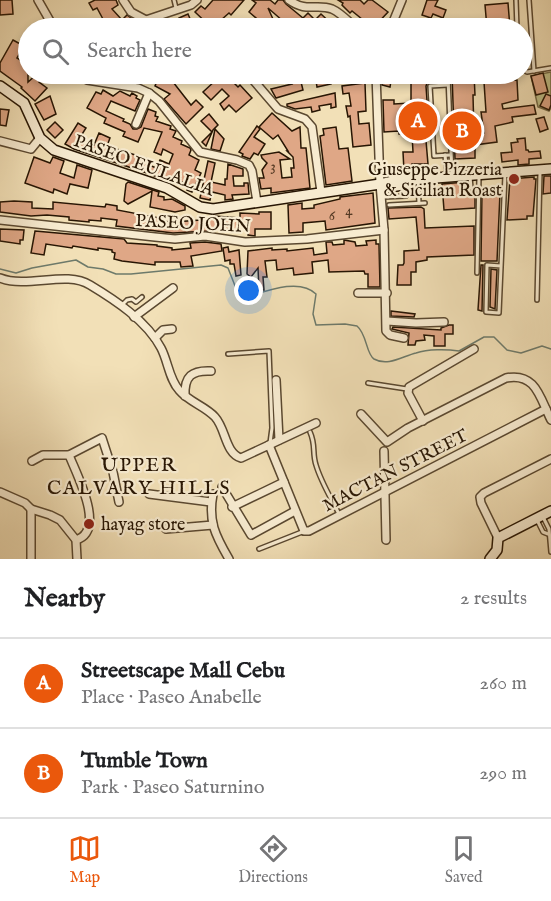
<!DOCTYPE html>
<html lang="en">
<head>
<meta charset="utf-8">
<style>
	body { margin:0; font-family:"IM FELL English",serif; background:#f2f2f2; color:#202124 }
	.you { position:absolute; left:249px; top:291px; width:21px; height:21px; margin:-15px; border:4px solid #fff; border-radius:50%; background:#1a73e8; box-shadow:0 0 0 9px #1a73e833 }
	.badge { display:grid; place-items:center; width:39px; height:39px; border-radius:50%; background:#ea580c; color:#fff; font-size:20px; font-weight:700 }
	.pin { position:absolute; translate:-50% -50%; border:3px solid #fff; box-shadow:0 2px 6px #0006 }
	.list { margin:0; padding:0; list-style:none }
	h2 { display:flex; justify-content:space-between; align-items:center; height:78px; margin:0; padding:0 24px; font-size:26px }
	h2 small { font-size:20px; font-weight:400; color:#757577 }
	.list li { display:grid; grid-template-columns:39px 1fr auto; gap:18px; align-items:center; box-sizing:border-box; height:90px; padding:0 24px; border-top:2px solid #e0e0e0 }
	.list b { display:block; font-size:22px; white-space:nowrap }
	.list p { margin:0; font-size:20px; white-space:nowrap; color:#757577 }
	.list em { font-size:20px; font-style:normal; color:#757577 }
	.icon { flex:none; width:33px; height:33px; fill:none; stroke:currentColor; stroke-width:2; stroke-linecap:round; stroke-linejoin:round }
	.map { position:relative; flex:none; width:551px; height:559px; overflow:hidden }
	.search { position:absolute; background:#fff; box-shadow:0 3px 9px #0003; left:18px; right:18px; top:18px; height:66px; display:flex; align-items:center; gap:15px; box-sizing:border-box; padding:0 21px; border-radius:33px; color:#757577; font-size:22px }
	.sheet { height:258px; background:#fff }
	nav { display:flex; justify-content:space-around; align-items:center; box-sizing:border-box; height:84px; border-top:2px solid #e0e0e0; background:#fff; font-size:16px; color:#757577 }
	nav a { display:grid; justify-items:center; gap:3px }
	nav .on { color:#ea580c }
	.map>svg:first-child { display:block }
</style>
</head>
<body>
<div class="map">
<svg width="551" height="559" viewBox="0 0 551 559">
	<rect width="100%" height="100%" fill="#f2e0b7"/>
	<filter id="stains"><feTurbulence type="fractalNoise" baseFrequency=".00333" numOctaves="4"/><feColorMatrix values="0 0 0 0 .2 0 0 0 0 .09 0 0 0 0 .02 0 0 0 .5 -.17"/></filter>
	<radialGradient id="worn" r=".72"><stop offset=".6" stop-color="#630" stop-opacity="0"/><stop offset="1" stop-color="#630" stop-opacity=".3"/></radialGradient>
	<!-- green -->
	<polygon fill="#c0c18a" stroke="#746b46" stroke-width="1.5" points="551,72 551,108 549,111 538,107 531,76"/>
	<g fill="none" stroke-linecap="round" stroke-linejoin="round">
		<!-- stream -->
		<path stroke="#6d7a6b" stroke-width="1.5" d="M0,269L16,273L32,268L76,260L88,267L103,269L116,274H131L221,265L228,268L239,296L244,298C264,292 299,277 316,294L313,314L316,325L345,324L357,326C367,334 366,354 374,359C388,367 403,356 416,353C428,349 446,349 459,351L484,337H494L507,350L521,353L542,346L551,349"/>
	</g>
	<!-- building -->
	<g fill="#dfa786" stroke="#271503" stroke-width="1.5">
		<polygon points="0,0 12,0 13,14 0,15"/>
		<polygon points="95,0 116,0 118,5 112,9 122,20 127,15 131,18 120,28 112,28 110,26 107,28 96,28 104,21 97,8 93,10 89,3"/>
		<polygon points="213,0 244,0 231,15 229,13 212,28 195,12 201,6 205,9"/>
		<polygon points="252,0 270,0 275,4 278,0 283,0 286,4 303,18 308,13 315,20 321,14 336,28 291,28 268,8 277,28 251,28 262,23 249,12 256,3"/>
		<polygon points="338,0 360,0 364,4 368,0 372,0 388,12 373,28 352,11 350,13 342,5 343,3"/>
		<polygon points="427,0 438,0 435,6 446,10 443,18 433,14 431,18 422,15"/>
		<polygon points="508,3 510,28 487,28 485,5"/>
		<polygon points="188,14 194,28 161,28 180,21 179,18"/>
		<polygon points="13,40 24,46 17,58 28,65 28,82 37,74 42,78 39,82 47,88 35,101 21,88 22,87 0,71 0,63"/>
		<polygon points="543,73 548,92 536,95 531,76"/>
		<polygon points="160,74 172,74 173,82 191,105 196,100 203,107 186,124 164,99 170,94 155,86"/>
		<polygon points="212,74 225,74 238,87 240,85 252,98 236,112 229,105 224,110 220,104 229,96 222,89 211,100 203,92 216,80"/>
		<polygon points="284,74 309,74 309,75 300,78 303,90 276,98 271,89 292,84"/>
		<polygon points="315,74 329,74 331,84 317,87"/>
		<polygon points="384,74 400,74 394,80 391,81 390,87 382,85 382,80 385,79"/>
		<polygon points="411,74 442,74 442,77 429,78 426,86 429,129 425,129 428,164 412,164 413,171 404,171 403,152 413,152 412,134 399,134 399,131 384,132 383,100 394,100 394,104 411,103"/>
		<polygon points="452,74 474,74 475,95 473,95 474,134 484,133 481,112 486,112 484,82 517,80 518,100 502,104 503,109 534,105 536,114 512,117 513,122 495,126 497,142 475,145 475,158 455,159"/>
		<polygon points="365,83 366,111 358,112 359,124 369,123 371,145 353,147 350,116 348,117 346,106 351,106 349,93 343,94 342,86"/>
		<polygon points="103,90 113,96 120,91 130,96 132,93 137,96 136,98 140,100 135,111 111,101 106,111 124,119 123,121 130,124 133,129 137,129 141,127 148,109 156,112 155,116 158,117 156,121 171,126 170,129 176,131 173,137 182,141 181,144 190,148 191,150 189,155 199,160 195,170 201,173 192,192 187,190 189,185 173,178 171,182 144,172 74,149 65,144 78,123 86,128 79,139 94,145 99,133 110,138 107,146 148,159 147,164 156,168 160,160 169,164 173,154 163,149 161,155 154,152 162,132 144,128 138,142 123,136 125,132 104,123 106,118 87,108 96,92 101,94"/>
		<polygon points="335,93 336,107 331,108 331,104 319,106 320,110 312,112 311,107 295,109 287,106 287,104"/>
		<polygon points="546,94 551,96 551,105 549,110 540,106"/>
		<polygon points="50,96 56,114 44,120 35,104"/>
		<polygon points="0,109 9,110 6,126 0,125"/>
		<polygon points="272,113 292,131 300,127 301,148 306,148 310,188 271,193 271,188 261,189 259,178 264,178 262,170 267,163 262,158 261,155 279,152 290,159 280,160 282,178 292,177 291,168 294,168 293,157 287,151 288,151 278,135 273,139 259,127"/>
		<polygon points="209,114 218,125 213,130 206,146 202,142 212,132 201,121"/>
		<polygon points="544,117 548,129 540,132 536,119"/>
		<polygon points="55,122 63,130 55,138 47,130"/>
		<polygon points="257,126 260,129 254,137 265,144 258,155 254,153 250,159 242,156 243,154 239,152"/>
		<polygon points="336,127 339,149 348,148 352,181 326,185 320,136 324,135 323,129"/>
		<polygon points="215,129 224,139 220,151 211,149"/>
		<polygon points="525,138 526,150 528,150 529,152 540,151 541,158 529,159 529,164 518,165 518,160 502,162 501,153 512,152 511,143 518,142 517,139"/>
		<polygon points="34,157 50,163 53,157 64,161 60,173 74,178 77,165 92,170 88,188 70,184 67,194 54,189 53,193 25,183"/>
		<polygon points="208,161 215,163 211,182 225,185 225,179 227,179 228,164 243,169 243,176 233,176 234,186 244,186 244,183 248,183 249,194 232,195 233,199 225,200 225,195 212,192 210,200 200,198"/>
		<polygon points="544,176 551,176 551,193 543,194"/>
		<polygon points="534,177 534,179 536,179 533,216 527,216 527,219 507,220 510,179"/>
		<polygon points="128,182 159,192 158,196 164,197 164,200 172,199 185,206 185,210 175,212 150,207 152,191 128,204 124,201 126,184"/>
		<polygon points="466,182 467,193 475,193 475,208 444,210 442,184"/>
		<polygon points="482,191 500,193 497,261 481,261"/>
		<polygon points="373,193 375,223 326,230 325,221 303,223 303,232 289,233 288,205 302,203 302,209 314,208 314,205 340,199 340,197"/>
		<polygon points="14,201 32,202 32,208 53,209 53,202 105,207 106,204 117,206 117,210 160,218 160,221 174,222 214,219 215,216 240,218 240,213 259,214 259,212 271,212 271,229 255,229 255,236 248,235 248,228 237,227 237,230 208,228 208,231 173,233 116,226 117,220 101,218 101,221 89,220 89,222 69,220 69,217 47,215 31,216 0,212 0,202"/>
		<polygon points="421,207 424,209 425,228 474,226 474,255 427,257 427,260 416,262 416,272 411,272 411,285 397,285 398,265 403,265 404,263 404,251 419,250 416,217 389,219 388,208"/>
		<polygon points="0,229 24,230 23,240 20,240 20,244 0,241"/>
		<polygon points="35,231 124,239 127,243 157,245 157,246 172,248 172,250 191,248 190,243 205,242 221,244 222,251 191,256 193,266 181,267 180,262 155,262 155,265 122,261 114,259 115,253 112,252 112,250 98,248 98,250 73,246 72,248 46,244 44,255 31,253"/>
		<polygon points="344,240 355,242 356,246 367,245 366,241 376,240 376,244 379,244 380,287 368,287 368,274 365,274 364,271 329,272 328,260 312,262 313,273 294,275 293,268 277,270 276,260 265,261 267,277 263,277 264,290 259,290 258,268 251,277 247,274 248,251 272,248 272,250 287,249 287,251 313,248 314,255 327,253 326,242 332,242 333,245 344,244"/>
		<polygon points="228,247 229,252 239,250 241,275 236,276 234,264 230,264 230,260 225,261 223,248"/>
		<polygon points="481,265 483,265 482,311 478,310"/>
		<polygon points="491,269 497,270 495,309 490,307"/>
		<polygon points="391,311 415,314 414,317 391,316"/>
		<polygon points="449,325 453,325 453,334 445,334 445,346 434,346 434,336 424,335 425,340 416,341 415,345 408,345 409,333 392,329 393,327 441,330 441,328"/>
	</g>
	<g fill="none" stroke-linecap="round" stroke-linejoin="round">
		<!-- lane casing -->
		<g stroke="#5a4830" stroke-width="6">
			<g id="lane">
				<polyline points="174,0 176,8"/>
				<polyline points="516,0 517,28"/>
				<polyline points="529,0 534,71"/>
				<polyline points="522,39 524,51 522,58"/>
				<polyline points="522,69 527,72 551,68"/>
				<polyline points="448,77 452,175"/>
				<polyline points="448,85 430,86 434,156 450,155"/>
				<polyline points="445,155 447,175"/>
				<polyline points="470,177 471,188 479,190"/>
				<polyline points="418,181 419,203"/>
				<polyline points="383,197 406,196 414,187 414,181"/>
				<polyline points="389,205 425,203"/>
				<polyline points="501,266 487,265 486,312 499,313 505,175"/>
				<polyline points="477,273 479,177"/>
				<polyline points="537,300 540,172"/>
				<polyline points="122,305 127,300 132,299 136,302 142,297"/>
				<polyline points="228,354 269,351 272,428 270,443"/>
				<polyline points="368,383 407,389"/>
				<path d="M310,432C316,445 312,453 316,465C321,482 331,498 339,514"/>
				<polyline points="543,517 549,529 551,552"/>
				<polyline points="537,520 543,532 548,534"/>
				<polyline points="259,549 302,532"/>
			</g>
		</g>
		<!-- street casing -->
		<g stroke="#5a4830" stroke-width="10">
			<g id="street">
				<polyline points="38,0 54,28"/>
				<polyline points="123,0 131,12 146,20 191,5 197,0"/>
				<path d="M289,0C307,13 316,3 332,9C341,13 349,22 356,28"/>
				<polyline points="387,28 393,22 402,0"/>
				<polyline points="80,74 87,80 138,88 149,93 159,101 200,152 237,160 249,165 252,171 257,202"/>
				<polyline points="248,74 278,109 305,119 312,127 321,192"/>
				<polyline points="376,74 380,184 384,230 386,331 390,335 404,338"/>
				<polyline points="136,124 149,93"/>
				<polyline points="0,141 31,149 40,138"/>
				<polyline points="0,220 155,237 175,239 205,236 245,242 307,239 384,230"/>
				<path d="M0,278C28,289 66,270 90,285C115,300 147,321 161,348C168,361 169,379 179,390C189,402 205,406 215,417C226,429 225,453 241,458L269,445L304,531H309L546,409"/>
				<polyline points="358,293 387,293"/>
				<polyline points="134,317 173,288"/>
				<polyline points="387,321 416,323 444,322"/>
				<polyline points="155,338 163,330 172,329"/>
				<polyline points="276,380 279,440"/>
				<path d="M185,396C184,376 192,370 211,371"/>
				<path d="M361,414L387,442L408,428L506,378C536,372 540,398 551,420"/>
				<polyline points="423,421 408,393 409,387 474,349"/>
				<polyline points="269,445 316,423"/>
				<polyline points="384,451 386,540"/>
				<path d="M69,455C76,473 107,531 76,540"/>
				<polyline points="32,461 43,455 69,455 102,438 113,472 119,502"/>
				<polyline points="222,487 251,535 295,511"/>
				<polyline points="0,492 25,503 31,509 50,515 60,520 76,540 77,559"/>
				<polyline points="149,494 211,502"/>
				<path d="M213,494C208,521 215,535 229,559"/>
				<polyline points="232,507 284,482"/>
				<polyline points="166,529 213,525"/>
				<polyline points="498,538 481,503 480,497 484,493 551,459"/>
				<polyline points="31,559 31,509"/>
			</g>
		</g>
		<!-- secondary casing -->
		<g stroke="#271503" stroke-width="12">
			<g id="secondary">
				<polyline points="0,86 24,103 40,138 54,150 167,188 200,207 213,209 380,184 406,178 410,180 551,169"/>
				<polyline points="380,184 385,188 408,184 410,180"/>
				<polyline points="490,559 497,550 498,538 551,511"/>
			</g>
		</g>
		<!-- lane -->
		<use href="#lane" stroke="#f7ebd0" stroke-width="3"/>
		<!-- street -->
		<use href="#street" stroke="#f7ebd0" stroke-width="7"/>
		<!-- secondary -->
		<use href="#secondary" stroke="#f7ebd0" stroke-width="9"/>
	</g>
	<!-- markers -->
	<g fill="#8f2418" stroke="#f7ebd0" stroke-width="2">
		<circle cx="514" cy="179" r="6"/>
		<circle cx="89" cy="524" r="6"/>
	</g>
	<g text-anchor="middle" stroke-width="4.5" stroke-linejoin="round" paint-order="stroke">
		<!-- number labels -->
		<g font-size="15" fill="#553a24">
			<text x="273" y="171">3</text>
			<text x="349" y="215">4</text>
			<text x="332" y="220">6</text>
		</g>
		<!-- street labels -->
		<g font-size="18" fill="#271503" stroke="#f7ebd0">
			<text transform="translate(144 165) rotate(20)" y="6">PASEO EULALIA</text>
			<text transform="translate(193 223) rotate(3)" y="6">PASEO JOHN</text>
			<text transform="translate(395 470) rotate(-27)" y="6">MACTAN STREET</text>
		</g>
		<!-- poi labels -->
		<g font-size="18" fill="#271503" stroke="#f7ebd0" text-anchor="end">
			<text x="502" y="175">Giuseppe Pizzeria<tspan x="502" dy="21">&amp; Sicilian Roast</tspan></text>
			<text x="101" y="530" text-anchor="start">hayag store</text>
		</g>
		<!-- neighbourhood labels -->
		<g font-size="20" letter-spacing="1.5" fill="#271503" stroke="#f7ebd0">
			<text x="139" y="471">UPPER<tspan x="139" dy="23">CALVARY HILLS</tspan></text>
		</g>
	</g>
	<rect width="100%" height="100%" filter="url(#stains)"/>
	<rect width="100%" height="100%" fill="url(#worn)"/>
</svg>
<div class="you"></div>
<div class="pin badge" style="left:418px;top:121px">A</div>
<div class="pin badge" style="left:462px;top:131px">B</div>
<div class="search"><svg class="icon" aria-label="search" viewBox="0 0 24 24"><circle cx="10" cy="10" r="6"/><path d="M15 15l6 6"/></svg>Search here</div>
</div>
<section class="sheet">
<h2>Nearby<small>2 results</small></h2>
<ul class="list">
<li><span class="badge">A</span><div><b>Streetscape Mall Cebu</b><p>Place · Paseo Anabelle</p></div><em>260 m</em></li>
<li><span class="badge">B</span><div><b>Tumble Town</b><p>Park · Paseo Saturnino</p></div><em>290 m</em></li>
</ul>
</section>
<nav>
<a class="on"><svg class="icon" aria-label="map" viewBox="0 0 24 24"><path d="M3 6l6-2 6 2 6-2v14l-6 2-6-2-6 2zM9 4v14M15 6v14"/></svg>Map</a>
<a><svg class="icon" aria-label="directions" viewBox="0 0 24 24"><path d="M12 3l9 9-9 9-9-9zM9 14v-3h6M13 9l2 2-2 2"/></svg>Directions</a>
<a><svg class="icon" aria-label="saved" viewBox="0 0 24 24"><path d="M7 4h10v16l-5-4-5 4z"/></svg>Saved</a>
</nav>
</body>
</html>
